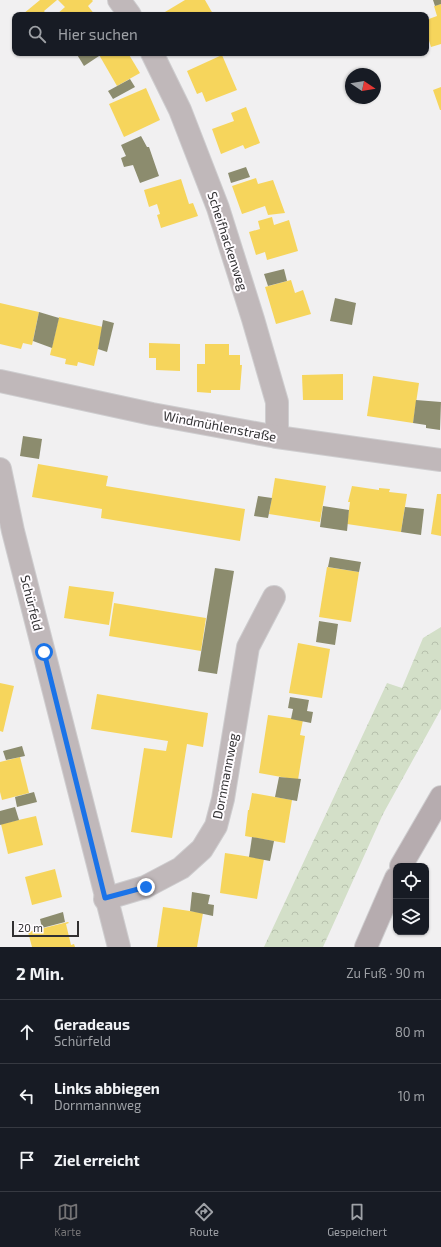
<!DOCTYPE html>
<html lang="de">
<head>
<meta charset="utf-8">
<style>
	body { margin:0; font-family:"Exo 2",sans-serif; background:#20242c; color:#f1f3f6 }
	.controls { position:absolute; right:12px; bottom:12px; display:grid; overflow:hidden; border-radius:8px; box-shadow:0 1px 3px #0004 }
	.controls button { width:36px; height:36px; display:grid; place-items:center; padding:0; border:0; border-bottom:1px solid #363941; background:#171b24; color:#f1f3f6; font:20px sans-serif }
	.compass { position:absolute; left:345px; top:68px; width:36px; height:36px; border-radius:50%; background:#171b24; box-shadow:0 1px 3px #0004; rotate:102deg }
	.scale { position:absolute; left:12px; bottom:10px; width:67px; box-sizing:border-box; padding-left:4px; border:2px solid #313032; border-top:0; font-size:11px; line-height:14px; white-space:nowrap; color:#313032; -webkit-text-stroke:3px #fffcff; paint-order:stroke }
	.stop { position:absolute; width:12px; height:12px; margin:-9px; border:3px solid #1a73e8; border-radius:50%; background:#fff }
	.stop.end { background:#1a73e8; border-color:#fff; box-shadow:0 1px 4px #0008 }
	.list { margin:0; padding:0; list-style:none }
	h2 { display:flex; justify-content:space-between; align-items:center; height:52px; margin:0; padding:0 16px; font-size:17px }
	h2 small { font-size:13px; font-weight:400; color:#9ea1a6 }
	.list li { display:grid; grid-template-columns:26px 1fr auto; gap:12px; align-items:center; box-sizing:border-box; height:64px; padding:0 16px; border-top:1px solid #363941 }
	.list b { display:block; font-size:15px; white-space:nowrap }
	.list p { margin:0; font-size:13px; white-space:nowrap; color:#9ea1a6 }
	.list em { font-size:13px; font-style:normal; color:#9ea1a6 }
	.icon { flex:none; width:22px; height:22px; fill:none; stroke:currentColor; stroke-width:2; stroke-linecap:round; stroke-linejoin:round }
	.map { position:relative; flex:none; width:441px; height:947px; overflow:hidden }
	.search { position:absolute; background:#171b24; box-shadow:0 1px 3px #0004; left:12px; right:12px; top:12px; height:44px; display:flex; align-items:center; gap:10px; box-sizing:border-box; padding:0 14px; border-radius:8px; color:#9ea1a6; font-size:15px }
	.sheet { height:244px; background:#171b24 }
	nav { display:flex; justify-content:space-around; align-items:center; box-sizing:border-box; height:56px; border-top:1px solid #363941; background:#171b24; font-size:11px; color:#9ea1a6 }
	nav a { display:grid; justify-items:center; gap:2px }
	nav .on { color:#747375 }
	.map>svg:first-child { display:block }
</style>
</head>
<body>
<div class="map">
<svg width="441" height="947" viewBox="0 0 441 947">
	<defs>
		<pattern id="forest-crowns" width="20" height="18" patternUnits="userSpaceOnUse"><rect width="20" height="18" fill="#d3dfc8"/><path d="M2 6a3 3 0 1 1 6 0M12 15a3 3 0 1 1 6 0" fill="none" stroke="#b6c0ac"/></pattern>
	</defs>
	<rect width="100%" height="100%" fill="#f1f0f1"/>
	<!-- forest -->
	<polygon fill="url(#forest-crowns)" points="441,627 441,709 383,814 323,947 264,947 387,683 402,688 423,638"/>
	<!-- homes -->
	<g fill="#f6d55c">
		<polygon points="40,0 57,0 44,11 47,15 25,15 23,14"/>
		<polygon points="58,0 92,0 93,1 88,6 95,15 56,15 65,7"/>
		<polygon points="185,0 205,0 213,14 160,15"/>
		<polygon points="441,4 441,44 431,47 426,31 426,20 437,16 434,6"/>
		<polygon points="98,53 128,53 140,73 117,86"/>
		<polygon points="222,55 237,90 206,102 202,92 197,94 187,71"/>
		<polygon points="441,87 441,110 440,110 433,90"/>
		<polygon points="146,88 160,120 124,137 109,104"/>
		<polygon points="246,107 260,143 245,149 243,145 221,154 212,129 234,121 231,113"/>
		<polygon points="256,178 258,184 273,180 285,213 268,215 265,206 242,214 232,186"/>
		<polygon points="181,179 189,204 193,203 198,216 161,228 157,215 160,214 157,204 149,207 144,190"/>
		<polygon points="272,217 274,225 289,220 298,251 267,260 265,252 256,255 249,232 260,229 258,221"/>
		<polygon points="291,280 295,293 303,290 311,314 276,324 265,287"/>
		<polygon points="0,303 39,312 32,345 23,343 21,349 0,344"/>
		<polygon points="59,317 103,327 94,366 78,362 77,366 65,364 66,359 50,355"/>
		<polygon points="149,343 180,344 180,371 156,370 156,358 149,358"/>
		<polygon points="205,344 229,344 229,355 240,355 240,365 242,365 240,390 211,390 211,393 197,392 197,364 205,364"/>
		<polygon points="343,374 343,400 303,400 302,375"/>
		<polygon points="373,376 419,383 413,423 367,416"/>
		<polygon points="38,464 108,476 106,486 245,509 240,541 101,518 102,509 32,497"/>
		<polygon points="275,478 326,486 320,522 269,514"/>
		<polygon points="352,486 379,490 379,488 390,489 389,492 407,494 401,532 347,524 350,502 348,502"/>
		<polygon points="437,494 441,494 441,536 431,534"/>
		<polygon points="327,567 359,572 351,622 319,617"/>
		<polygon points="69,586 114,592 109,625 64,618"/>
		<polygon points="114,603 206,618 201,651 109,636"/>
		<polygon points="298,643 330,649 322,698 289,693"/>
		<polygon points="0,683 14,686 3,732 0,731"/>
		<polygon points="97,694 208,713 203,747 187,744 172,838 131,832 144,748 166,751 168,741 91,729"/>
		<polygon points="268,715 303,720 300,735 305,736 298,780 259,773"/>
		<polygon points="20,757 29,793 2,800 0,792 0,762"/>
		<polygon points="252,793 292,800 285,843 245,836 248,810 249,810"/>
		<polygon points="36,816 43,845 8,854 1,824"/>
		<polygon points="225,853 264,859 257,899 220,893"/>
		<polygon points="55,869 62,897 32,905 25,877"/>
		<polygon points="163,907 203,913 197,947 157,947"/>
		<polygon points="68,922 69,923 66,924 71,945 74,944 75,947 32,947 28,932"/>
	</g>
	<!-- industry -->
	<g fill="#8c8c6e">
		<polygon points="433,0 441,0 441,4 435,6"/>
		<polygon points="76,53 98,53 99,56 84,66"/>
		<polygon points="130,79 135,87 113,99 108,91"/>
		<polygon points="141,136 147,147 149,147 159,176 140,183 133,165 124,167 121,158 126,156 121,145"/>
		<polygon points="246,167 250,177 231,183 228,173"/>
		<polygon points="284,269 287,281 268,286 264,274"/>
		<polygon points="335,298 356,303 352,325 330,321"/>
		<polygon points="39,312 59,318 52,348 33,341"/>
		<polygon points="103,320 114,323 107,352 98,349"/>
		<polygon points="416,400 441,402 440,430 426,428 426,425 413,423"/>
		<polygon points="23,436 42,439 39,459 20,456"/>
		<polygon points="258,496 272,498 268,518 254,516"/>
		<polygon points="323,506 349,510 347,531 320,527"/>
		<polygon points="405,507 424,509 421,535 401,532"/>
		<polygon points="330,557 361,562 359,572 328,567"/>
		<polygon points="215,568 234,571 217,674 198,671"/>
		<polygon points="319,621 338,624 335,645 316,642"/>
		<polygon points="290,697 309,700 307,711 313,712 311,723 291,719 293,709 288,708"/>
		<polygon points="22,746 25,756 6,760 3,751"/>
		<polygon points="279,777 301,779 297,801 275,797"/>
		<polygon points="34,792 37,802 17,807 15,797"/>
		<polygon points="15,807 19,820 0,825 0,811"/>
		<polygon points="252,837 274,841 270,861 249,857"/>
		<polygon points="192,892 210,895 208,904 214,905 213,916 190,911"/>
		<polygon points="63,912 65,922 42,928 40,919"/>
	</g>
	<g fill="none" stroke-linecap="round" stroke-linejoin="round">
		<!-- street casing -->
		<g stroke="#cecdcf" stroke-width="24">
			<g id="street">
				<polyline points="119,0 130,15"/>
				<polyline points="152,53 180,110 218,208 253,319 277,402 277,437"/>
				<polyline points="0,381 152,414 277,437 441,460"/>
				<polyline points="0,469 13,531 119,947"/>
				<polyline points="105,899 145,887 181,868 202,849 216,826 223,799 248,647 274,597"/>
			</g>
		</g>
		<!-- secondary casing -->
		<g stroke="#cecdcf" stroke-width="24">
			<g id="secondary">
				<polyline points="401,866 441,797"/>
				<polyline points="366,947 396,878"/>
			</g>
		</g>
		<!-- street -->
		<use href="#street" stroke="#c0b8ba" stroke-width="22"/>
		<!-- secondary -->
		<use href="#secondary" stroke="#b6acaf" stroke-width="22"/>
	</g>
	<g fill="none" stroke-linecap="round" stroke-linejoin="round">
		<!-- route -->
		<polyline stroke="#1a73e8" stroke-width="5" points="44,652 105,898 146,887"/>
	</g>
	<g text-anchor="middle" stroke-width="4" stroke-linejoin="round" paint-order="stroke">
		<!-- street labels -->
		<g font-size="13" fill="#313032" stroke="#fffcff">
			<text transform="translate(228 241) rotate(72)" y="5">Scheifhackenweg</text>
			<text transform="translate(220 426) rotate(11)" y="5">Windmühlenstraße</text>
			<text transform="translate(32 603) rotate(76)" y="5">Schürfeld</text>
			<text transform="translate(225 776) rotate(-79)" y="5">Dornmannweg</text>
		</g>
	</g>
</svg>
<div class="controls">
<button><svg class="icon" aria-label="locate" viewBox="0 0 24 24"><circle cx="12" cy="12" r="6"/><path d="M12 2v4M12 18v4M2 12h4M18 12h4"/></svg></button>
<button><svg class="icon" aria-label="layers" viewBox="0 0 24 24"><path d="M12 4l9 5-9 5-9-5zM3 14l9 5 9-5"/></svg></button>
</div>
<svg class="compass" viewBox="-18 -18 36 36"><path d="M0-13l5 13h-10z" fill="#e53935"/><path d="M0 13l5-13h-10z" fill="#9ea1a6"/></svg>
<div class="scale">20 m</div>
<div class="stop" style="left:44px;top:652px"></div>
<div class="stop end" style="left:146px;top:887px"></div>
<div class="search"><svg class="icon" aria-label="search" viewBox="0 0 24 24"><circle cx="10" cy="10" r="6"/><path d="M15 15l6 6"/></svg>Hier suchen</div>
</div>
<section class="sheet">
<h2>2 Min.<small>Zu Fuß · 90 m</small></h2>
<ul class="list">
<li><svg class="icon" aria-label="ahead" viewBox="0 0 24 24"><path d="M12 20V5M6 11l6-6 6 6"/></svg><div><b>Geradeaus</b><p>Schürfeld</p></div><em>80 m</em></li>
<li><svg class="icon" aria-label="left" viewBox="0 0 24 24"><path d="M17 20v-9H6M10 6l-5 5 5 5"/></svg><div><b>Links abbiegen</b><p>Dornmannweg</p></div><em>10 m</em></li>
<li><svg class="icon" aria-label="arrive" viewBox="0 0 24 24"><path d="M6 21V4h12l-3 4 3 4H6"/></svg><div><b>Ziel erreicht</b></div></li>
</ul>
</section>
<nav>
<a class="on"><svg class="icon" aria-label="map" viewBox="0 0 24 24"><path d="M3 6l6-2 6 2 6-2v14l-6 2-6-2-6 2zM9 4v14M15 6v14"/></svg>Karte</a>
<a><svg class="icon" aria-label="directions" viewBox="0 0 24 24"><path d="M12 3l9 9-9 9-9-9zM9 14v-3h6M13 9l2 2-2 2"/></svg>Route</a>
<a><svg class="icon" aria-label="saved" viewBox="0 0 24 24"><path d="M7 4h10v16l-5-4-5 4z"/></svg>Gespeichert</a>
</nav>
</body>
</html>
